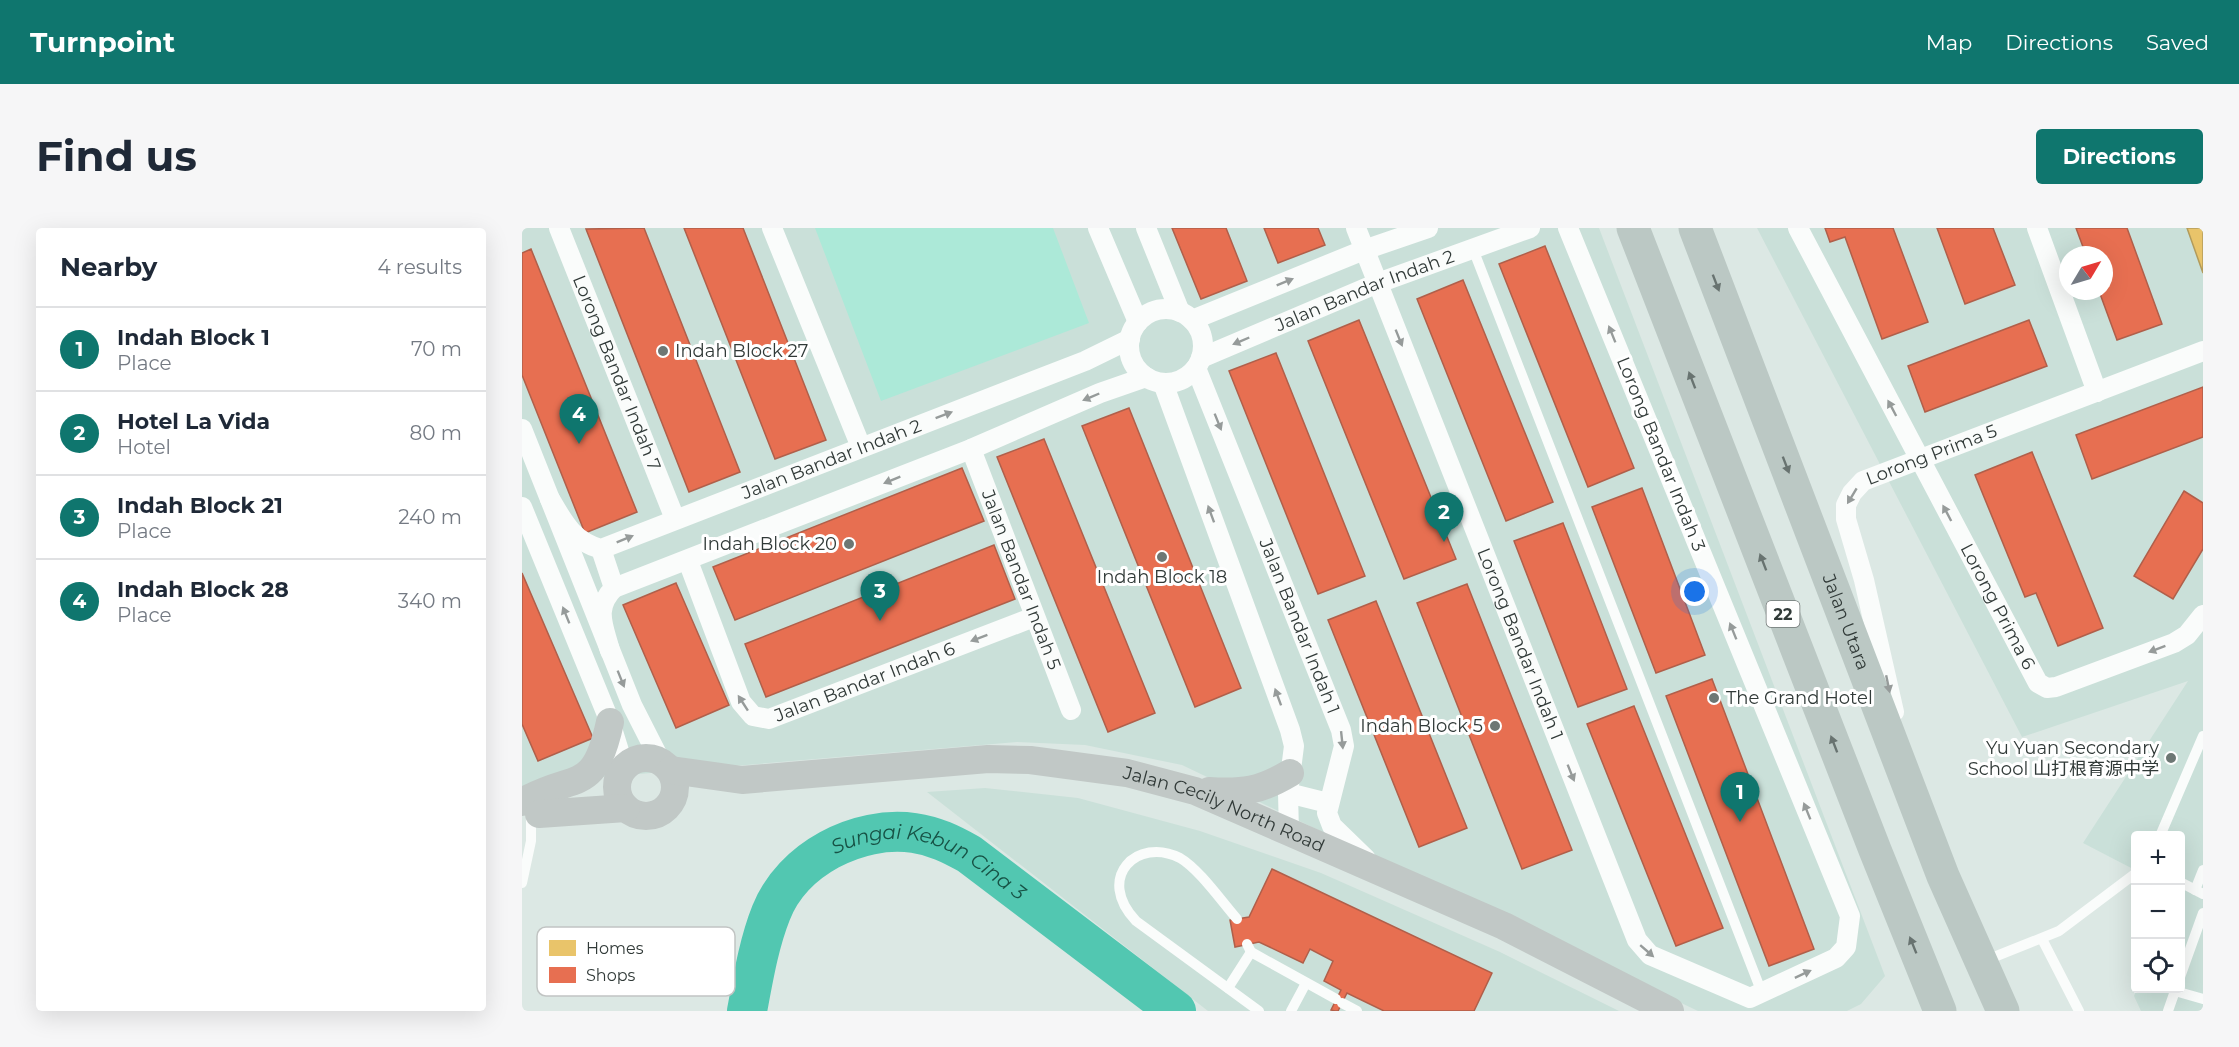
<!DOCTYPE html>
<html lang="en">
<head>
<meta charset="utf-8">
<style>
	body { margin:0; font-family:Montserrat,"Noto Sans SC",sans-serif; background:#f6f6f7; color:#1f2937 }
	.controls { position:absolute; right:18px; bottom:18px; display:grid; overflow:hidden; border-radius:6px; box-shadow:0 6px 24px #0002 }
	.controls button { width:54px; height:54px; display:grid; place-items:center; padding:0; border:0; border-bottom:2px solid #e0e1e3; background:#fff; color:#1f2937; font:30px sans-serif }
	.compass { position:absolute; left:1537px; top:18px; width:54px; height:54px; border-radius:50%; background:#fff; box-shadow:0 6px 24px #0002; rotate:52deg }
	.you { position:absolute; left:1173px; top:364px; width:21px; height:21px; margin:-15px; border:4px solid #fff; border-radius:50%; background:#1a73e8; box-shadow:0 0 0 9px #1a73e833 }
	.badge { display:grid; place-items:center; width:39px; height:39px; border-radius:50%; background:#0f766e; color:#fff; font-size:20px; font-weight:700 }
	.pin { position:absolute; translate:-50% -50px; filter:drop-shadow(0 2px 3px #0008) }
	.pin::after { content:''; position:absolute; top:32px; width:21px; height:18px; background:inherit; clip-path:polygon(0 0,100% 0,50% 100%) }
	.list { margin:0; padding:0; list-style:none }
	h2 { display:flex; justify-content:space-between; align-items:center; height:78px; margin:0; padding:0 24px; font-size:26px }
	h2 small { font-size:20px; font-weight:400; color:#747a83 }
	.list li { display:grid; grid-template-columns:39px 1fr auto; gap:18px; align-items:center; box-sizing:border-box; height:84px; padding:0 24px; border-top:2px solid #e0e1e3 }
	.list b { display:block; font-size:22px; white-space:nowrap }
	.list p { margin:0; font-size:20px; white-space:nowrap; color:#747a83 }
	.list em { font-size:20px; font-style:normal; color:#747a83 }
	.icon { flex:none; width:33px; height:33px; fill:none; stroke:currentColor; stroke-width:2; stroke-linecap:round; stroke-linejoin:round }
	.map { position:relative; flex:none; width:1681px; height:783px; overflow:hidden; border-radius:6px }
	header { display:flex; align-items:center; gap:36px; box-sizing:border-box; height:84px; padding:0 30px; background:#0f766e; color:#fff }
	header strong { font-size:28px }
	nav { display:flex; gap:33px; margin-inline-start:auto; font-size:21px }
	.intro { display:flex; align-items:center; justify-content:space-between; box-sizing:border-box; height:144px; padding:0 36px }
	h1 { margin:0; font-size:42px }
	.button { padding:15px 27px; border-radius:6px; background:#0f766e; color:#fff; font-size:21px; font-weight:700 }
	main { display:flex; gap:36px; padding:0 36px }
	aside { flex:1; background:#fff; border-radius:6px; box-shadow:0 6px 24px #0002 }
	.map>svg:first-child { display:block }
</style>
</head>
<body>
<header>
<strong>Turnpoint</strong>
<nav><a>Map</a><a>Directions</a><a>Saved</a></nav>
</header>
<div class="intro"><h1>Find us</h1><a class="button">Directions</a></div>
<main>
<aside>
<h2>Nearby<small>4 results</small></h2>
<ul class="list">
<li><span class="badge">1</span><div><b>Indah Block 1</b><p>Place</p></div><em>70 m</em></li>
<li><span class="badge">2</span><div><b>Hotel La Vida</b><p>Hotel</p></div><em>80 m</em></li>
<li><span class="badge">3</span><div><b>Indah Block 21</b><p>Place</p></div><em>240 m</em></li>
<li><span class="badge">4</span><div><b>Indah Block 28</b><p>Place</p></div><em>340 m</em></li>
</ul>
</aside>
<div class="map">
<svg width="1681" height="783" viewBox="0 0 1681 783">
	<rect width="100%" height="100%" fill="#dce8e4"/>
	<!-- built -->
	<g fill="#cae0d9" fill-rule="evenodd">
		<polygon points="0,0 1077,0 1363,748 1339,776 1325,783 1176,783 660,537 563,517 495,514 81,549 0,572"/>
		<path d="M1235,0H1681V783H1619L1612,768L1615,761L1658,760V608H1614L1613,642L1561,615L1666,453L1500,509ZM1546,27H1582V63H1546Z"/>
		<polygon points="463,560 556,570 678,603 799,645 978,724 1097,783 686,783 405,564"/>
	</g>
	<!-- green -->
	<polygon fill="#ace9d8" points="293,0 531,0 567,95 359,173"/>
	<!-- homes -->
	<polygon fill="#e9c46a" stroke="#b29b5b" stroke-width="1.5" points="1665,0 1681,0 1681,45"/>
	<!-- shops -->
	<g fill="#e76f51" stroke="#b05f4a" stroke-width="1.5">
		<polygon points="122,0 218,244 167,264 64,1"/>
		<polygon points="162,0 221,0 304,212 253,231"/>
		<polygon points="650,0 704,0 725,53 679,71"/>
		<polygon points="742,0 796,0 803,17 756,35"/>
		<polygon points="1303,0 1371,0 1406,94 1360,111 1323,9 1308,14"/>
		<polygon points="1415,0 1471,0 1493,57 1443,76"/>
		<polygon points="1554,0 1605,0 1640,96 1595,112 1577,63 1582,63 1582,27 1564,27"/>
		<polygon points="1023,18 1112,240 1066,259 977,36"/>
		<polygon points="9,21 115,284 63,305 0,147 0,25"/>
		<polygon points="941,52 1031,274 984,293 895,71"/>
		<polygon points="837,92 934,331 882,351 786,113"/>
		<polygon points="1507,92 1525,138 1403,184 1386,138"/>
		<polygon points="754,125 843,348 796,366 707,143"/>
		<polygon points="1681,159 1681,209 1570,251 1554,207"/>
		<polygon points="607,180 719,460 673,479 560,198"/>
		<polygon points="522,211 633,485 586,504 475,229"/>
		<polygon points="1510,224 1581,400 1536,418 1514,365 1503,369 1453,247"/>
		<polygon points="440,240 462,293 213,392 191,339"/>
		<polygon points="1120,260 1183,427 1134,445 1070,279"/>
		<polygon points="1662,263 1681,275 1681,321 1651,371 1612,348"/>
		<polygon points="1041,295 1105,461 1056,479 992,313"/>
		<polygon points="472,317 493,371 244,469 223,416"/>
		<polygon points="0,345 71,510 16,533 0,496"/>
		<polygon points="154,355 207,477 154,500 101,377"/>
		<polygon points="945,356 1050,622 1000,641 895,375"/>
		<polygon points="854,373 945,600 897,619 806,392"/>
		<polygon points="1190,451 1292,721 1247,738 1144,468"/>
		<polygon points="1112,478 1201,700 1154,718 1065,496"/>
		<polygon points="750,641 970,745 952,783 862,783 825,765 816,783 813,783 809,782 819,762 802,753 811,733 788,721 781,735 737,714 713,719 708,692 727,689"/>
	</g>
	<g fill="none" stroke-linecap="round" stroke-linejoin="round">
		<!-- river -->
		<path stroke="#52c7b1" stroke-width="40" id="s1" d="M225,783C231,751 237,715 249,685C270,631 336,597 392,605C413,608 429,616 447,626L654,783"/>
		<!-- lane -->
		<g stroke="#fafcfb" stroke-width="10">
			<polyline points="951,21 1240,765"/>
			<polyline points="1638,608 1681,508"/>
			<polyline points="1658,654 1681,666"/>
			<polyline points="0,655 9,613 9,589"/>
			<polyline points="1673,662 1681,642"/>
			<path d="M715,691C700,674 677,641 658,630C615,608 573,650 614,693L737,783"/>
			<polyline points="1520,711 1557,783"/>
			<polyline points="725,716 729,724 814,771"/>
			<polyline points="1462,733 1537,703 1614,645"/>
			<polyline points="1658,749 1681,685"/>
			<polyline points="706,760 729,724"/>
			<polyline points="1653,763 1681,771"/>
			<polyline points="820,775 835,783"/>
			<polyline points="769,783 784,755"/>
			<polyline points="1646,783 1654,760"/>
		</g>
		<!-- street -->
		<g stroke="#fafcfb" stroke-width="20">
			<path id="s2" d="M37,0L153,291"/>
			<polyline points="250,0 339,219"/>
			<polyline points="576,0 616,94"/>
			<polyline points="624,0 658,84"/>
			<path id="s3" d="M834,0L1115,712L1128,727L1228,770L1314,730L1324,719L1328,688L1046,0"/>
			<path id="s4" d="M1276,0L1516,455L1525,460L1534,459L1652,415L1665,407L1681,387"/>
			<polyline points="1515,0 1575,164"/>
			<circle cx="644" cy="118" r="37"/>
			<polyline points="670,92 842,22 906,0"/>
			<path id="s5" d="M679,130L856,55L1008,0"/>
			<path id="s6" d="M674,140L819,502L822,518L805,585L810,598L844,631"/>
			<polyline points="641,155 768,502 772,518 766,565 767,604"/>
			<polyline points="0,201 110,477 139,534"/>
			<path id="s7" d="M449,221L549,482"/>
			<path id="s8" d="M28,271C42,295 51,313 79,321L563,133L608,111"/>
			<polyline points="0,279 88,494 102,539"/>
			<polyline points="79,321 92,360"/>
			<path id="s9" d="M166,333L219,474L231,488L247,491L512,389"/>
			<path d="M88,423C82,398 71,381 92,360L449,221L578,165L624,149"/>
			<path id="s10" d="M1372,484L1342,352L1324,291V277L1330,265L1341,253L1681,123"/>
			<polyline points="766,565 806,575"/>
		</g>
		<!-- secondary -->
		<g stroke="#c1c8c6" stroke-width="28">
			<circle cx="124" cy="559" r="29"/>
			<path id="s11" d="M149,542L220,552L466,531L508,532L605,545L673,563L767,604L982,698L1148,783"/>
			<path d="M687,563C721,565 738,563 768,545"/>
			<path d="M0,574C53,543 72,569 88,494"/>
			<polyline points="17,586 104,580"/>
		</g>
		<!-- highway -->
		<g stroke="#bbc8c4" stroke-width="33">
			<polyline points="1111,0 1353,622 1418,783"/>
			<path id="s12" d="M1173,0L1421,648L1481,783"/>
		</g>
	</g>
	<!-- one-way arrows -->
	<defs><path id="oneway-solid" d="M-6-.8H1V-3.2L6.5 0L1 3.2V.8H-6Z" transform="scale(1.5)"/></defs>
	<g fill="#969b9a">
		<use href="#oneway-solid" transform="translate(763 54) rotate(-22)"/>
		<use href="#oneway-solid" transform="translate(1090 106) rotate(-112)"/>
		<use href="#oneway-solid" transform="translate(877 110) rotate(68)"/>
		<use href="#oneway-solid" transform="translate(719 113) rotate(157)"/>
		<use href="#oneway-solid" transform="translate(569 169) rotate(157)"/>
		<use href="#oneway-solid" transform="translate(1370 180) rotate(-118)"/>
		<use href="#oneway-solid" transform="translate(422 187) rotate(-21)"/>
		<use href="#oneway-solid" transform="translate(696 194) rotate(68)"/>
		<use href="#oneway-solid" transform="translate(370 252) rotate(158)"/>
		<use href="#oneway-solid" transform="translate(1330 268) rotate(121)"/>
		<use href="#oneway-solid" transform="translate(1425 285) rotate(-118)"/>
		<use href="#oneway-solid" transform="translate(689 286) rotate(-110)"/>
		<use href="#oneway-solid" transform="translate(103 311) rotate(-22)"/>
		<use href="#oneway-solid" transform="translate(44 387) rotate(-112)"/>
		<use href="#oneway-solid" transform="translate(1211 403) rotate(-112)"/>
		<use href="#oneway-solid" transform="translate(457 410) rotate(159)"/>
		<use href="#oneway-solid" transform="translate(1635 421) rotate(159)"/>
		<use href="#oneway-solid" transform="translate(99 451) rotate(68)"/>
		<use href="#oneway-solid" transform="translate(1366 456) rotate(78)"/>
		<use href="#oneway-solid" transform="translate(756 469) rotate(-110)"/>
		<use href="#oneway-solid" transform="translate(221 475) rotate(-123)"/>
		<use href="#oneway-solid" transform="translate(820 512) rotate(84)"/>
		<use href="#oneway-solid" transform="translate(1049 545) rotate(68)"/>
		<use href="#oneway-solid" transform="translate(1285 583) rotate(-112)"/>
		<use href="#oneway-solid" transform="translate(1125 723) rotate(41)"/>
		<use href="#oneway-solid" transform="translate(1281 746) rotate(-25)"/>
	</g>
	<g fill="#687370">
		<use href="#oneway-solid" transform="translate(1194 55) rotate(69)"/>
		<use href="#oneway-solid" transform="translate(1170 152) rotate(-111)"/>
		<use href="#oneway-solid" transform="translate(1264 237) rotate(69)"/>
		<use href="#oneway-solid" transform="translate(1241 334) rotate(-111)"/>
		<use href="#oneway-solid" transform="translate(1312 516) rotate(-111)"/>
		<use href="#oneway-solid" transform="translate(1391 717) rotate(-112)"/>
	</g>
	<!-- markers -->
	<g fill="#6d7774" stroke="#fff" stroke-width="2">
		<circle cx="141" cy="123" r="6"/>
		<circle cx="327" cy="316" r="6"/>
		<circle cx="640" cy="329" r="6"/>
		<circle cx="1192" cy="470" r="6"/>
		<circle cx="973" cy="498" r="6"/>
		<circle cx="1649" cy="530" r="6"/>
	</g>
	<g text-anchor="middle" stroke-width="6" stroke-linejoin="round" paint-order="stroke">
		<!-- shield labels -->
		<rect fill="#fff" stroke="#6f7574" stroke-width="1.5" x="1244.5" y="373" width="33" height="26" rx="4.5"/>
		<g font-size="16" font-weight="bold" fill="#313a38">
			<text x="1261" y="392">22</text>
		</g>
		<!-- street labels -->
		<g font-size="18" fill="#313a38" stroke="#fff">
			<text dy="6" stroke="none"><textPath href="#s5" startOffset="177">Jalan Bandar Indah 2</textPath></text>
			<text dy="6" stroke="none"><textPath href="#s2" startOffset="156">Lorong Bandar Indah 7</textPath></text>
			<text transform="translate(1139 226) rotate(68)" y="6">Lorong Bandar Indah 3</text>
			<text dy="6" stroke="none"><textPath href="#s10" startOffset="316">Lorong Prima 5</textPath></text>
			<text dy="6" stroke="none"><textPath href="#s8" startOffset="321">Jalan Bandar Indah 2</textPath></text>
			<text dy="6" stroke="none"><textPath href="#s7" startOffset="140">Jalan Bandar Indah 5</textPath></text>
			<text dy="6" stroke="none"><textPath href="#s4" startOffset="428">Lorong Prima 6</textPath></text>
			<text dy="6" stroke="none"><textPath href="#s12" startOffset="422">Jalan Utara</textPath></text>
			<text dy="6" stroke="none"><textPath href="#s6" startOffset="278">Jalan Bandar Indah 1</textPath></text>
			<text dy="6" stroke="none"><textPath href="#s3" startOffset="447">Lorong Bandar Indah 1</textPath></text>
			<text dy="6" stroke="none"><textPath href="#s9" startOffset="288">Jalan Bandar Indah 6</textPath></text>
			<text dy="6" stroke="none"><textPath href="#s11" startOffset="562">Jalan Cecily North Road</textPath></text>
		</g>
		<!-- poi labels -->
		<g font-size="18" fill="#313a38" stroke="#fff" text-anchor="end">
			<text x="153" y="129" text-anchor="start">Indah Block 27</text>
			<text x="315" y="322">Indah Block 20</text>
			<text x="640" y="355" text-anchor="middle">Indah Block 18</text>
			<text x="1204" y="476" text-anchor="start">The Grand Hotel</text>
			<text x="961" y="504">Indah Block 5</text>
			<text x="1637" y="526">Yu Yuan Secondary<tspan x="1637" dy="21">School 山打根育源中学</tspan></text>
		</g>
		<!-- water labels -->
		<g font-size="20" font-style="italic" fill="#175245" stroke="#fff">
			<text dy="7" stroke="none"><textPath href="#s1" startOffset="298">Sungai Kebun Cina 3</textPath></text>
		</g>
	</g>
	<!-- legend -->
	<rect x="15" y="699" width="198" height="69" rx="9" fill="#fff" stroke="#c1c4c3" stroke-width="1.5"/>
	<rect x="27" y="712" width="27" height="16" fill="#e9c46a"/>
	<rect x="27" y="739" width="27" height="16" fill="#e76f51"/>
	<g font-size="16" fill="#313a38">
		<text x="64" y="726">Homes</text>
		<text x="64" y="753">Shops</text>
	</g>
</svg>
<div class="controls">
<button>+</button>
<button>−</button>
<button><svg class="icon" aria-label="locate" viewBox="0 0 24 24"><circle cx="12" cy="12" r="6"/><path d="M12 2v4M12 18v4M2 12h4M18 12h4"/></svg></button>
</div>
<svg class="compass" viewBox="-18 -18 36 36"><path d="M0-13l5 13h-10z" fill="#e53935"/><path d="M0 13l5-13h-10z" fill="#747a83"/></svg>
<div class="you"></div>
<div class="pin badge" style="left:1218px;top:594px">1</div>
<div class="pin badge" style="left:922px;top:314px">2</div>
<div class="pin badge" style="left:358px;top:393px">3</div>
<div class="pin badge" style="left:57px;top:216px">4</div>
</div>
</main>
</body>
</html>
